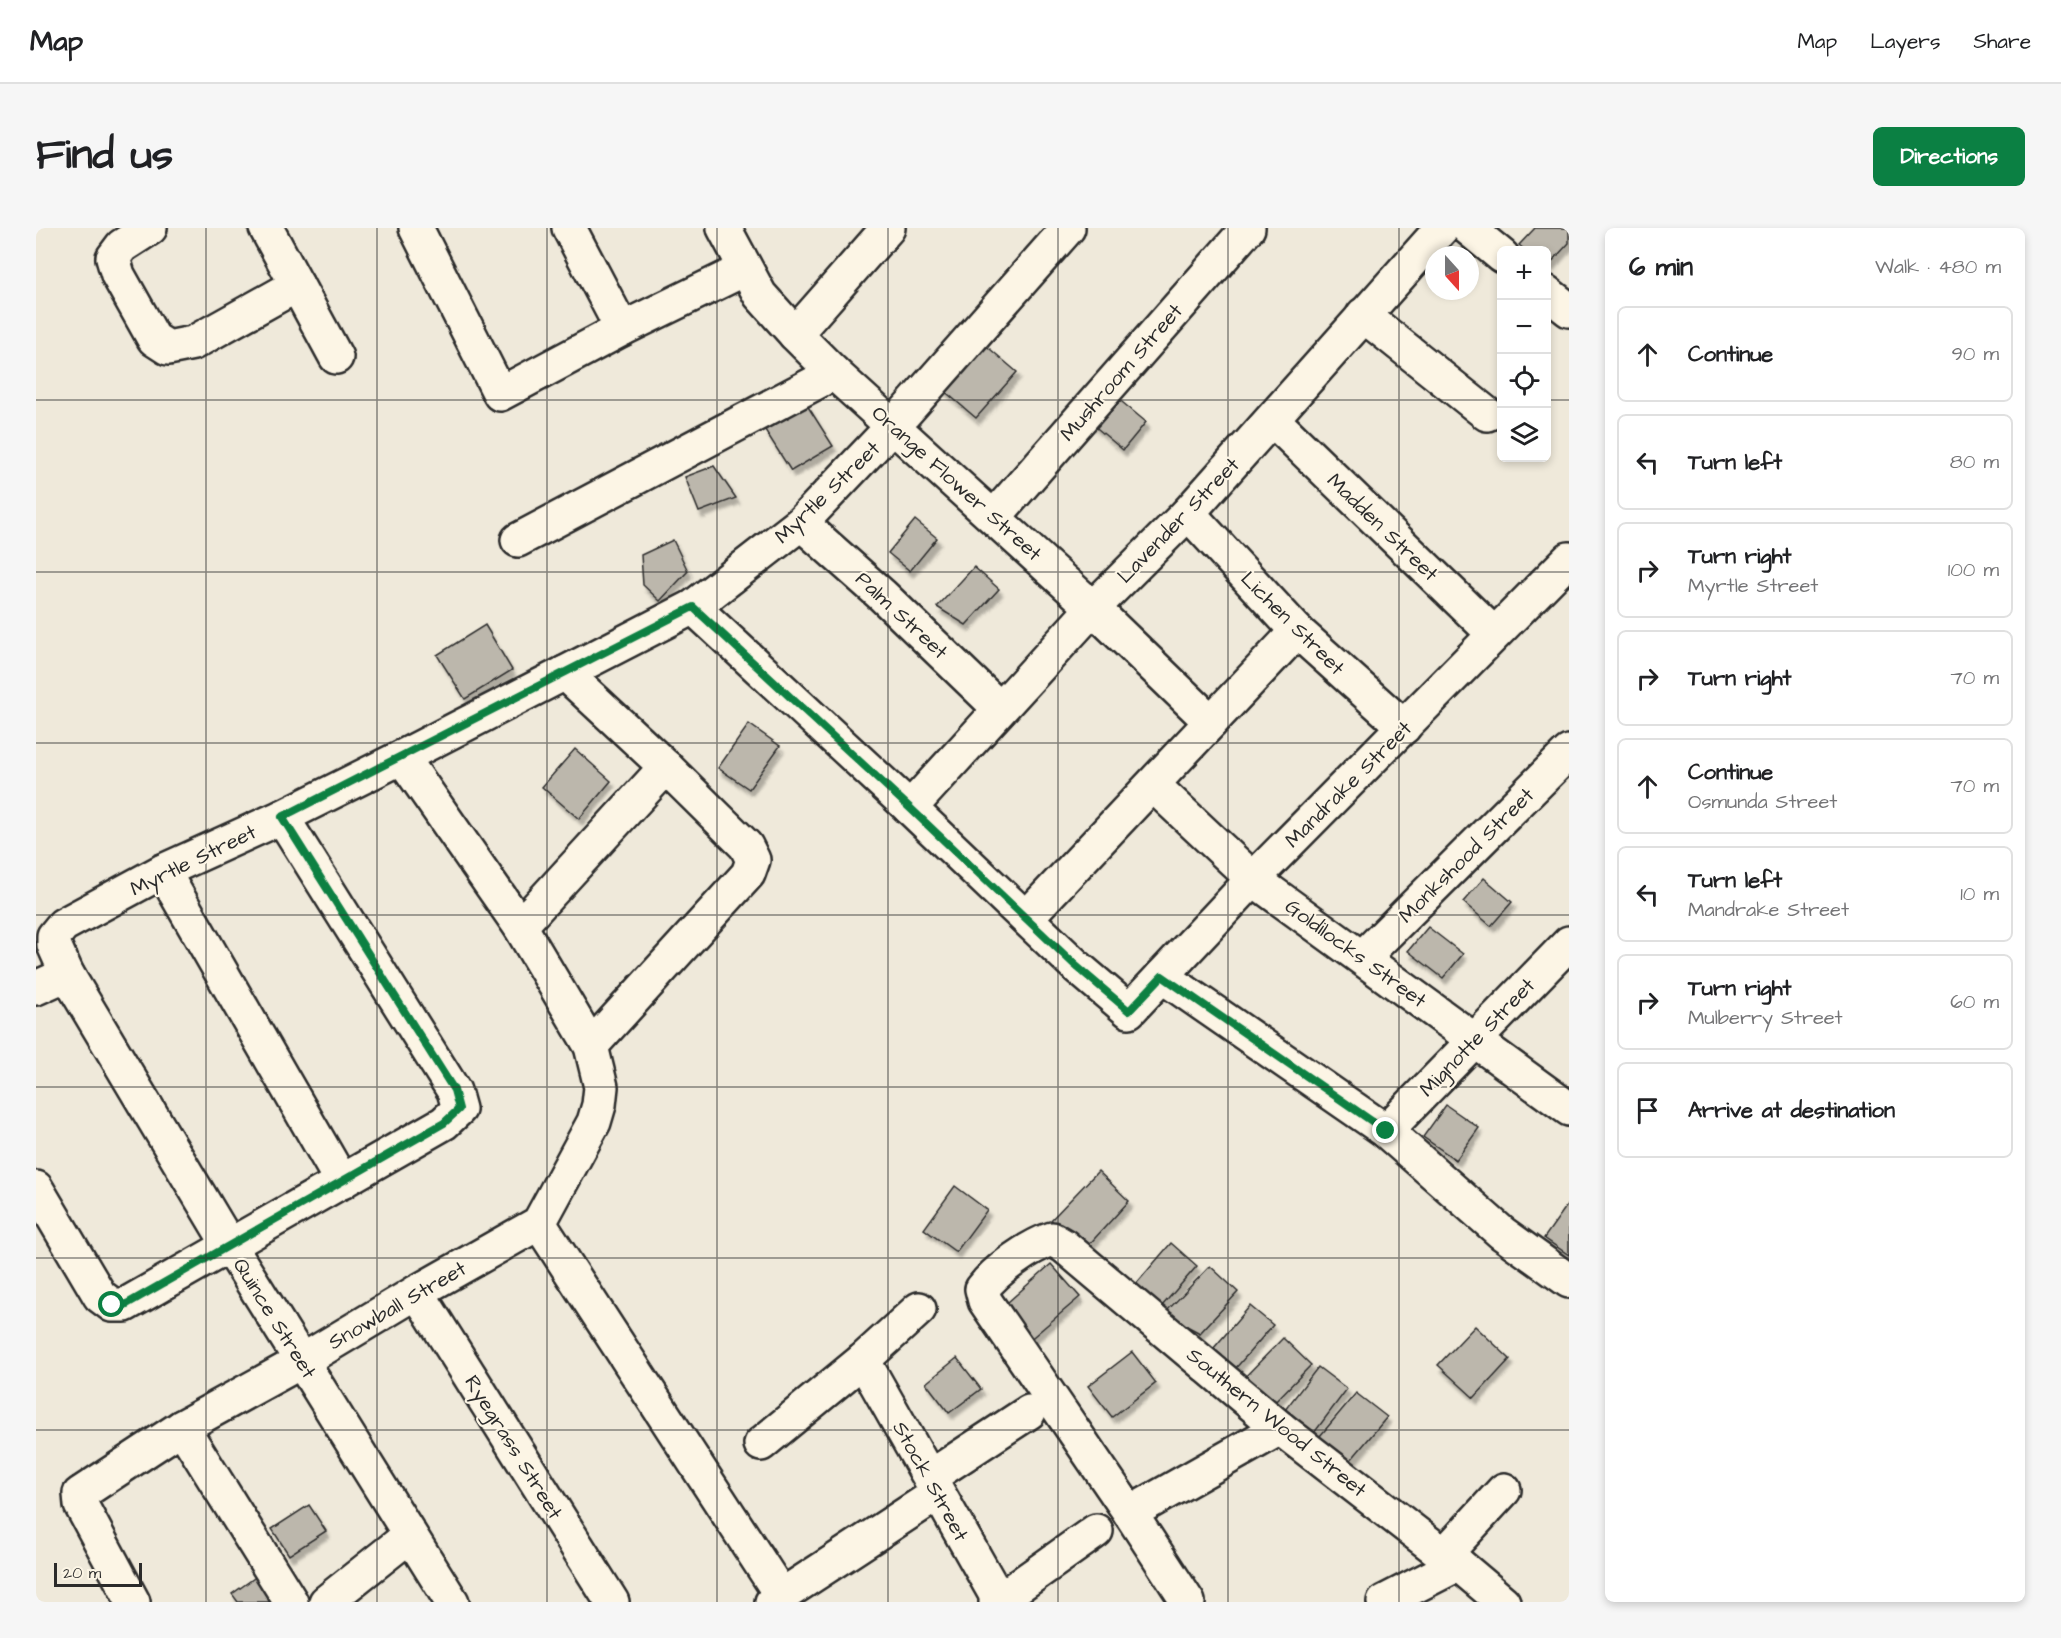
<!DOCTYPE html>
<html lang="en">
<head>
<meta charset="utf-8">
<style>
	body { margin:0; font-family:"Architects Daughter",sans-serif; background:#f6f6f6; color:#202124 }
	.controls { position:absolute; right:18px; top:18px; display:grid; overflow:hidden; border-radius:9px; box-shadow:0 3px 9px #0003 }
	.controls button { width:54px; height:54px; display:grid; place-items:center; padding:0; border:0; border-bottom:2px solid #e0e0e0; background:#fff; color:#202124; font:30px sans-serif }
	.compass { position:absolute; left:1389px; top:18px; width:54px; height:54px; border-radius:50%; background:#fff; box-shadow:0 3px 9px #0003; rotate:159deg }
	.scale { position:absolute; left:18px; bottom:15px; width:88px; box-sizing:border-box; padding-left:6px; border:3px solid #2b2b2b; border-top:0; font-size:16px; line-height:21px; white-space:nowrap; color:#2b2b2b; -webkit-text-stroke:4px #fcf5e5; paint-order:stroke }
	.stop { position:absolute; width:18px; height:18px; margin:-14px; border:4px solid #0b8043; border-radius:50%; background:#fff }
	.stop.end { background:#0b8043; border-color:#fff; box-shadow:0 2px 6px #0008 }
	.list { margin:0; padding:0; list-style:none }
	h2 { display:flex; justify-content:space-between; align-items:center; height:78px; margin:0; padding:0 24px; font-size:26px }
	h2 small { font-size:20px; font-weight:400; color:#757577 }
	.list li { display:grid; grid-template-columns:39px 1fr auto; gap:18px; align-items:center; box-sizing:border-box; height:96px; margin:0 12px 12px; padding:0 12px; border:2px solid #e0e0e0; border-radius:9px }
	.list b { display:block; font-size:22px; white-space:nowrap }
	.list p { margin:0; font-size:20px; white-space:nowrap; color:#757577 }
	.list em { font-size:20px; font-style:normal; color:#757577 }
	.icon { flex:none; width:33px; height:33px; fill:none; stroke:currentColor; stroke-width:2; stroke-linecap:round; stroke-linejoin:round }
	.map { position:relative; flex:none; width:1533px; height:1374px; overflow:hidden; border-radius:9px }
	header { display:flex; align-items:center; gap:36px; box-sizing:border-box; height:84px; padding:0 30px; background:#fff; border-bottom:2px solid #e0e0e0 }
	header strong { font-size:28px }
	nav { display:flex; gap:33px; margin-inline-start:auto; font-size:21px }
	.intro { display:flex; align-items:center; justify-content:space-between; box-sizing:border-box; height:144px; padding:0 36px }
	h1 { margin:0; font-size:42px }
	.button { padding:15px 27px; border-radius:9px; background:#0b8043; color:#fff; font-size:21px; font-weight:700 }
	main { display:flex; gap:36px; padding:0 36px }
	aside { flex:1; background:#fff; border-radius:9px; box-shadow:0 3px 9px #0003 }
	.map>svg:first-child { display:block }
</style>
</head>
<body>
<header>
<strong>Map</strong>
<nav><a>Map</a><a>Layers</a><a>Share</a></nav>
</header>
<div class="intro"><h1>Find us</h1><a class="button">Directions</a></div>
<main>
<div class="map">
<svg width="1533" height="1374" viewBox="0 0 1533 1374">
	<defs>
		<filter id="shadow"><feDropShadow dx="3.5" dy="6" stdDeviation="1.5" flood-color="#0004"/></filter>
	</defs>
	<rect width="100%" height="100%" fill="#efe9da"/>
	<filter id="ink" filterUnits="userSpaceOnUse"><feTurbulence type="fractalNoise" baseFrequency=".0167" numOctaves="2"/><feDisplacementMap in="SourceGraphic" scale="12" xChannelSelector="R" yChannelSelector="G"/><feConvolveMatrix kernelMatrix="1 2 1 2 8 2 1 2 1" color-interpolation-filters="sRGB"/></filter>
	<g filter="url(#ink)">
		<!-- building -->
		<g fill="#bcb7ac" stroke="#2b2b2b" stroke-width="1.5" filter="url(#shadow)">
			<polygon points="1499,0 1533,0 1533,15 1510,40 1510,22 1489,22 1483,17"/>
			<polygon points="947,115 981,144 940,190 906,161"/>
			<polygon points="1080,169 1110,194 1087,222 1056,196"/>
			<polygon points="771,177 797,218 755,243 729,202"/>
			<polygon points="678,238 700,270 663,284 649,249"/>
			<polygon points="879,292 901,310 874,343 852,325"/>
			<polygon points="637,312 652,343 624,373 607,357 605,327"/>
			<polygon points="938,339 963,361 930,397 901,379"/>
			<polygon points="449,397 476,442 429,471 401,427"/>
			<polygon points="713,496 744,518 713,561 682,540"/>
			<polygon points="539,521 575,553 543,591 506,559"/>
			<polygon points="1448,650 1476,674 1455,698 1427,674"/>
			<polygon points="1392,699 1427,726 1407,750 1372,723"/>
			<polygon points="1410,877 1443,900 1420,932 1387,909"/>
			<polygon points="1062,943 1093,973 1048,1022 1015,992"/>
			<polygon points="919,958 951,982 920,1024 888,1001"/>
			<polygon points="1532,976 1533,977 1533,1027 1508,1010"/>
			<polygon points="1135,1015 1161,1038 1126,1078 1100,1056"/>
			<polygon points="1015,1036 1044,1069 991,1114 963,1082"/>
			<polygon points="1174,1038 1202,1064 1164,1105 1128,1086"/>
			<polygon points="1214,1078 1237,1097 1199,1141 1177,1121"/>
			<polygon points="1439,1098 1474,1131 1438,1170 1402,1137"/>
			<polygon points="1247,1110 1275,1137 1233,1180 1205,1153"/>
			<polygon points="1096,1124 1120,1155 1076,1189 1052,1158"/>
			<polygon points="921,1130 945,1161 913,1185 890,1155"/>
			<polygon points="1282,1139 1311,1161 1275,1209 1245,1187"/>
			<polygon points="1320,1165 1351,1189 1309,1239 1279,1214"/>
			<polygon points="273,1277 290,1303 253,1327 236,1301"/>
			<polygon points="221,1348 240,1374 202,1374 196,1366"/>
		</g>
		<g fill="none" stroke-linecap="round" stroke-linejoin="round">
			<!-- minor casing -->
			<g stroke="#2b2b2b" stroke-width="38">
				<g id="minor">
					<polyline points="114,0 86,18 77,30 82,47 118,111 132,120 157,115 261,57"/>
					<polyline points="230,0 300,129"/>
					<polyline points="380,0 464,166 586,101 709,41"/>
					<polyline points="533,0 586,101"/>
					<polyline points="688,0 724,67 759,106 798,145 1057,380 1175,494"/>
					<polyline points="1432,0 1466,28"/>
					<polyline points="1510,64 1533,82"/>
					<polyline points="1327,87 1451,186"/>
					<polyline points="759,106 852,0"/>
					<polyline points="1237,192 1458,406"/>
					<polyline points="1152,285 1261,403 1368,499"/>
					<polyline points="958,289 1212,0"/>
					<polyline points="765,295 847,368 964,481"/>
					<polyline points="482,312 798,145"/>
					<polyline points="657,379 874,580 1039,737 1093,783 1217,651 1533,331"/>
					<polyline points="529,445 630,539 710,618 717,632 712,646 555,818"/>
					<polyline points="1117,557 1217,651 1533,881"/>
					<polyline points="874,580 1057,380 1152,285 1406,0"/>
					<polyline points="127,643 306,954"/>
					<polyline points="990,690 1261,403"/>
					<polyline points="484,698 630,539"/>
					<polyline points="1327,729 1533,524"/>
					<polyline points="1126,748 1350,903 1466,1005 1533,1053"/>
					<polyline points="0,760 31,746"/>
					<polyline points="1350,903 1533,715"/>
					<polyline points="0,960 64,1068 76,1077 89,1077 408,895 423,881 418,863 246,589"/>
					<polyline points="503,995 745,1367"/>
					<polyline points="381,1064 576,1374"/>
					<polyline points="827,1132 964,1374"/>
					<polyline points="146,1199 255,1374"/>
					<polyline points="725,1216 827,1132 883,1081"/>
					<polyline points="894,1249 993,1184"/>
					<polyline points="1094,1285 1244,1200"/>
					<polyline points="1408,1327 1468,1262"/>
					<polyline points="97,1374 45,1277 44,1266 146,1199 266,1133 381,1064 503,995 558,894 563,877 565,859 555,818 484,698 366,529"/>
					<polyline points="290,1374 373,1308"/>
					<polyline points="416,1374 193,1017 31,746 18,717 18,708 27,697 127,643 246,589 366,529 657,379 765,295 858,197 1032,0"/>
					<polyline points="736,1374 901,1266"/>
					<polyline points="960,1374 1060,1303"/>
					<path d="M1152,1374L1094,1285L949,1073L946,1061C960,1042 994,1018 1016,1011L1028,1018L1244,1200L1408,1327L1422,1336L1467,1374"/>
					<polyline points="1348,1374 1422,1336"/>
				</g>
			</g>
			<!-- minor -->
			<use href="#minor" stroke="#fcf5e5" stroke-width="33"/>
		</g>
	</g>
	<g fill="none" stroke-linecap="round" stroke-linejoin="round" filter="url(#ink)">
		<!-- route -->
		<polyline stroke="#0b8043" stroke-width="8" points="76,1077 89,1077 408,895 423,881 418,862 246,589 657,379 874,580 1039,737 1093,783 1126,748 1350,903"/>
	</g>
	<!-- grid -->
	<path fill="none" stroke="#2b2b2b" stroke-width="1.5" stroke-opacity="0.55" d="M170,0V1374M341,0V1374M511,0V1374M681,0V1374M852,0V1374M1022,0V1374M1192,0V1374M1363,0V1374M0,172H1466M1510,172H1533M0,344H1533M0,515H1533M0,687H1533M0,859H1533M0,1030H1533M0,1202H1533"/>
	<g text-anchor="middle" stroke-width="4.5" stroke-linejoin="round" paint-order="stroke">
		<!-- street labels -->
		<g font-size="21" fill="#2b2b2b" stroke="#fcf5e5">
			<text transform="translate(1085 144) rotate(-49)" y="7">Mushroom Street</text>
			<text transform="translate(921 255) rotate(42)" y="7">Orange Flower Street</text>
			<text transform="translate(791 264) rotate(-44)" y="7">Myrtle Street</text>
			<text transform="translate(1142 292) rotate(-46)" y="7">Lavender Street</text>
			<text transform="translate(1347 299) rotate(44)" y="7">Madden Street</text>
			<text transform="translate(866 387) rotate(43)" y="7">Palm Street</text>
			<text transform="translate(1257 395) rotate(45)" y="7">Lichen Street</text>
			<text transform="translate(1312 556) rotate(-45)" y="7">Mandrake Street</text>
			<text transform="translate(1430 627) rotate(-45)" y="7">Monkshood Street</text>
			<text transform="translate(157 632) rotate(-26)" y="7">Myrtle Street</text>
			<text transform="translate(1320 725) rotate(36)" y="7">Goldilocks Street</text>
			<text transform="translate(1441 809) rotate(-46)" y="7">Mignotte Street</text>
			<text transform="translate(361 1077) rotate(-30)" y="7">Snowball Street</text>
			<text transform="translate(239 1090) rotate(58)" y="7">Quince Street</text>
			<text transform="translate(1241 1194) rotate(39)" y="7">Southern Wood Street</text>
			<text transform="translate(478 1219) rotate(58)" y="7">Ryegrass Street</text>
			<text transform="translate(895 1253) rotate(61)" y="7">Stock Street</text>
		</g>
	</g>
</svg>
<div class="controls">
<button>+</button>
<button>−</button>
<button><svg class="icon" aria-label="locate" viewBox="0 0 24 24"><circle cx="12" cy="12" r="6"/><path d="M12 2v4M12 18v4M2 12h4M18 12h4"/></svg></button>
<button><svg class="icon" aria-label="layers" viewBox="0 0 24 24"><path d="M12 4l9 5-9 5-9-5zM3 14l9 5 9-5"/></svg></button>
</div>
<svg class="compass" viewBox="-18 -18 36 36"><path d="M0-13l5 13h-10z" fill="#e53935"/><path d="M0 13l5-13h-10z" fill="#757577"/></svg>
<div class="scale">20 m</div>
<div class="stop" style="left:76px;top:1077px"></div>
<div class="stop end" style="left:1350px;top:903px"></div>
</div>
<aside>
<h2>6 min<small>Walk · 480 m</small></h2>
<ul class="list">
<li><svg class="icon" aria-label="ahead" viewBox="0 0 24 24"><path d="M12 20V5M6 11l6-6 6 6"/></svg><div><b>Continue</b></div><em>90 m</em></li>
<li><svg class="icon" aria-label="left" viewBox="0 0 24 24"><path d="M17 20v-9H6M10 6l-5 5 5 5"/></svg><div><b>Turn left</b></div><em>80 m</em></li>
<li><svg class="icon" aria-label="right" viewBox="0 0 24 24"><path d="M7 20v-9h11M14 6l5 5-5 5"/></svg><div><b>Turn right</b><p>Myrtle Street</p></div><em>100 m</em></li>
<li><svg class="icon" aria-label="right" viewBox="0 0 24 24"><path d="M7 20v-9h11M14 6l5 5-5 5"/></svg><div><b>Turn right</b></div><em>70 m</em></li>
<li><svg class="icon" aria-label="ahead" viewBox="0 0 24 24"><path d="M12 20V5M6 11l6-6 6 6"/></svg><div><b>Continue</b><p>Osmunda Street</p></div><em>70 m</em></li>
<li><svg class="icon" aria-label="left" viewBox="0 0 24 24"><path d="M17 20v-9H6M10 6l-5 5 5 5"/></svg><div><b>Turn left</b><p>Mandrake Street</p></div><em>10 m</em></li>
<li><svg class="icon" aria-label="right" viewBox="0 0 24 24"><path d="M7 20v-9h11M14 6l5 5-5 5"/></svg><div><b>Turn right</b><p>Mulberry Street</p></div><em>60 m</em></li>
<li><svg class="icon" aria-label="arrive" viewBox="0 0 24 24"><path d="M6 21V4h12l-3 4 3 4H6"/></svg><div><b>Arrive at destination</b></div></li>
</ul>
</aside>
</main>
</body>
</html>
